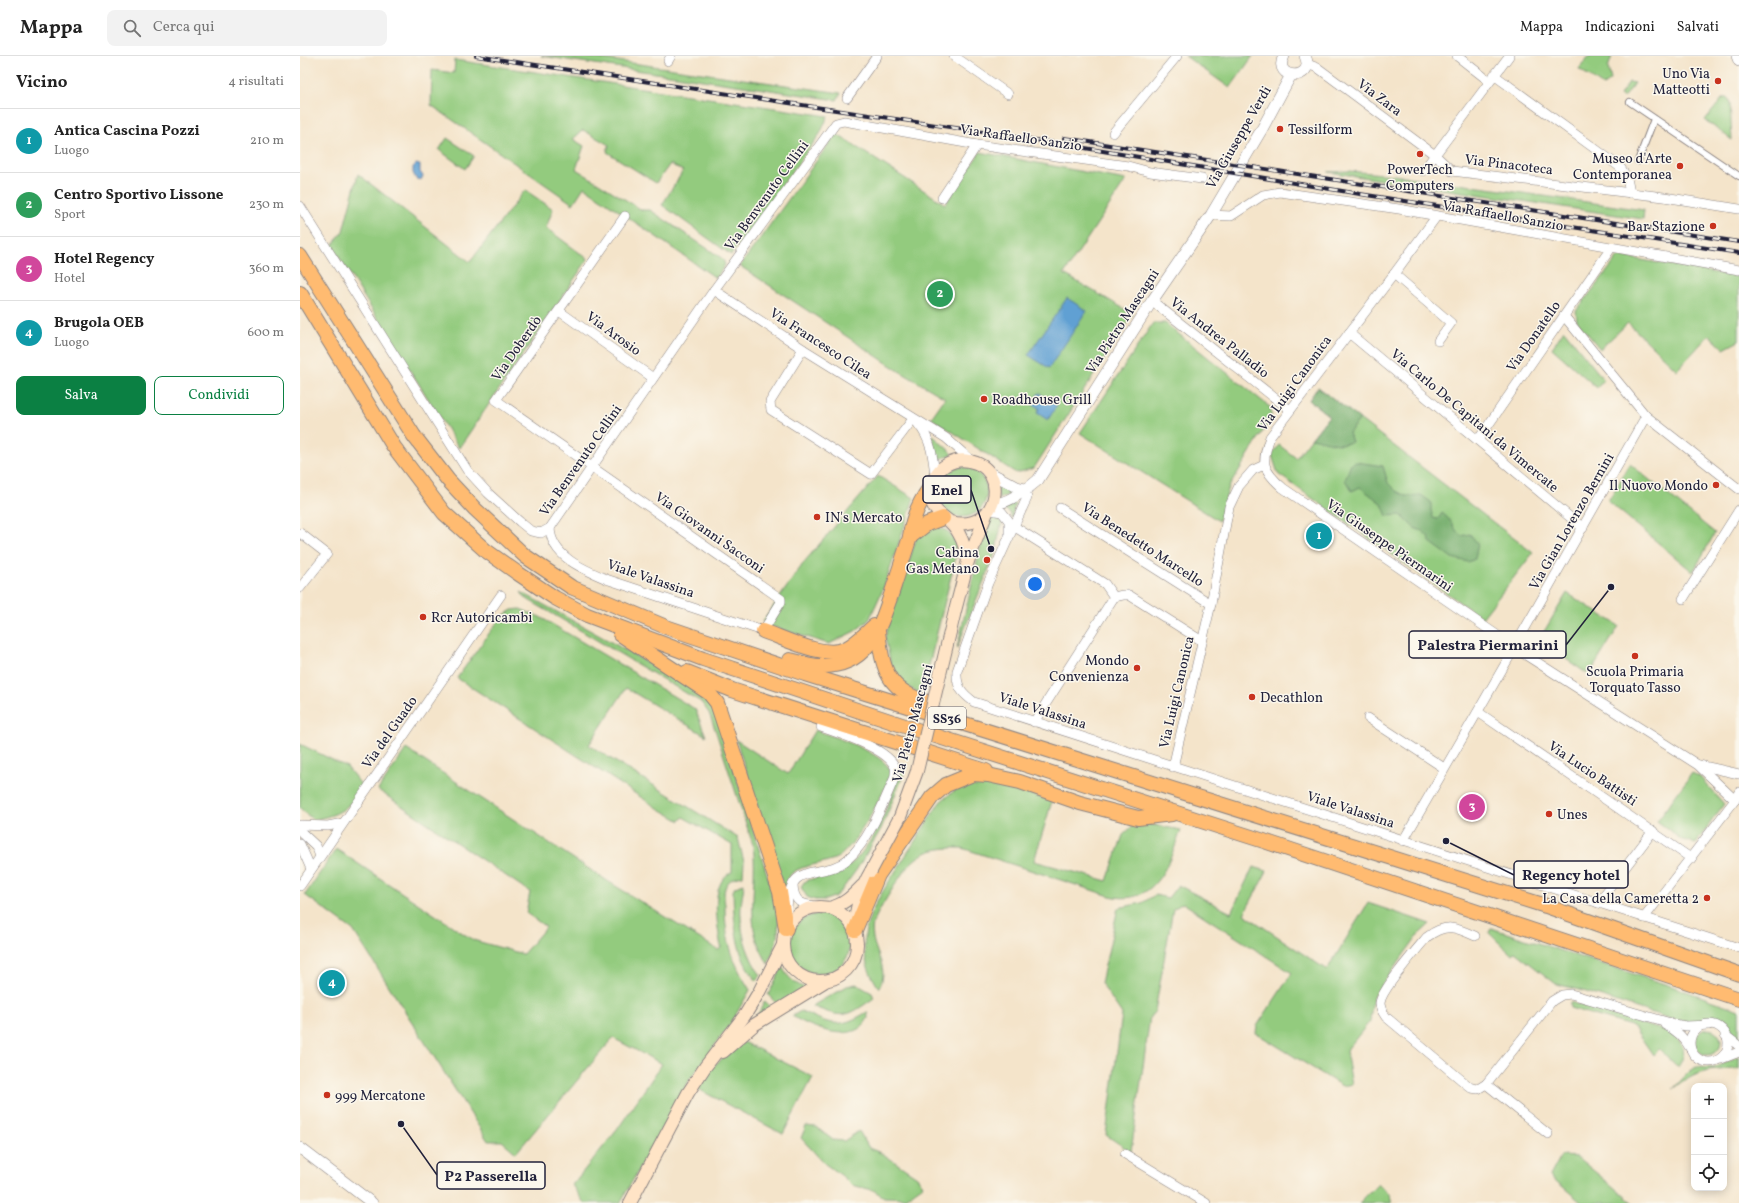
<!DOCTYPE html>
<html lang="it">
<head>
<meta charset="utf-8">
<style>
	body { margin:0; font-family:Vollkorn,serif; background:#f2f2f2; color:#222 }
	.controls { position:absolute; right:12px; bottom:12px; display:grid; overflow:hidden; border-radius:8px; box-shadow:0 2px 10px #0003 }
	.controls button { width:36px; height:36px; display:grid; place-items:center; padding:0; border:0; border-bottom:1px solid #e0e0e0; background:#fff; color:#222; font:20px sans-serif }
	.you { position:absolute; left:735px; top:528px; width:14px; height:14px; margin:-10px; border:3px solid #fff; border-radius:50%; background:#1a73e8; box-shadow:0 0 0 6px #1a73e833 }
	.badge { display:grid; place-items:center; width:26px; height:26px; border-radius:50%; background:#0b8043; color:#fff; font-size:13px; font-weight:700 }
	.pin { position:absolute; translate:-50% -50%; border:2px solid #fff; box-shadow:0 1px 4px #0006 }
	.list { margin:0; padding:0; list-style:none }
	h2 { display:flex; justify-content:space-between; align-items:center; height:52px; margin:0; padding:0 16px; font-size:17px }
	h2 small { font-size:13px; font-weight:400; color:#767676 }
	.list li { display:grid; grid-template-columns:26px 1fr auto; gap:12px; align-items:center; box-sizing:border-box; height:64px; padding:0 16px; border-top:1px solid #e0e0e0 }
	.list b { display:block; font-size:15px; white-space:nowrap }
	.list p { margin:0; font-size:13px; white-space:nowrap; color:#767676 }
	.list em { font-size:13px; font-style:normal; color:#767676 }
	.actions { display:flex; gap:8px; padding:12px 16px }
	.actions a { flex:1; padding:9px 0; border:1px solid #0b8043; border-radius:8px; text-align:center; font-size:14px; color:#0b8043 }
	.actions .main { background:#0b8043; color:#fff }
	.icon { flex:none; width:22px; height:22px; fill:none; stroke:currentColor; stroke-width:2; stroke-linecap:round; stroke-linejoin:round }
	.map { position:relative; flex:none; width:1439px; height:1147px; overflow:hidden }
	header { display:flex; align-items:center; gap:24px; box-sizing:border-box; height:56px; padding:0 20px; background:#fff; border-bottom:1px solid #e0e0e0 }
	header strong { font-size:19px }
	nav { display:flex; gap:22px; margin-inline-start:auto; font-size:14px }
	.search { width:280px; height:36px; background:#f2f2f2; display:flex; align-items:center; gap:10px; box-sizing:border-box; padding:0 14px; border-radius:8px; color:#767676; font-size:15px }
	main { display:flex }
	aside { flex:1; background:#fff }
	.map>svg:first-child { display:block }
</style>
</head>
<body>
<header>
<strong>Mappa</strong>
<div class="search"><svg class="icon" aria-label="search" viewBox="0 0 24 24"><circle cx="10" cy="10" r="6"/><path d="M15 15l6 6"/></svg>Cerca qui</div>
<nav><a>Mappa</a><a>Indicazioni</a><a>Salvati</a></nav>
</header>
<main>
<aside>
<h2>Vicino<small>4 risultati</small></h2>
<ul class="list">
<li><span class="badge" style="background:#0f9aa8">1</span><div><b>Antica Cascina Pozzi</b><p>Luogo</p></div><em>210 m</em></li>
<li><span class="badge" style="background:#2e9e5b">2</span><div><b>Centro Sportivo Lissone</b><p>Sport</p></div><em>230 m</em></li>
<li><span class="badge" style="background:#d1479c">3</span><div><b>Hotel Regency</b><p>Hotel</p></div><em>360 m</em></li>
<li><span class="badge" style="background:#0f9aa8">4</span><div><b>Brugola OEB</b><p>Luogo</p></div><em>600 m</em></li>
</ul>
<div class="actions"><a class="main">Salva</a><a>Condividi</a></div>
</aside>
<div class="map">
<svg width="1439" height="1147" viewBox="0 0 1439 1147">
	<rect width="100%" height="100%" fill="#fbf7ec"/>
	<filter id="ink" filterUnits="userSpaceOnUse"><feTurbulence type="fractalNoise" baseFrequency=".025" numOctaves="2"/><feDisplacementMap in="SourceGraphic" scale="8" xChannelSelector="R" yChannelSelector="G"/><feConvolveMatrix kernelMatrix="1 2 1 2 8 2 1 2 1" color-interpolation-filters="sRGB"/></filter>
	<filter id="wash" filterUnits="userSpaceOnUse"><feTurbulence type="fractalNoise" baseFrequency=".012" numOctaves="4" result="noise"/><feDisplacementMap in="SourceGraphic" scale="16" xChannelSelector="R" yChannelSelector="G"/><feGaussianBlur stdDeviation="0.9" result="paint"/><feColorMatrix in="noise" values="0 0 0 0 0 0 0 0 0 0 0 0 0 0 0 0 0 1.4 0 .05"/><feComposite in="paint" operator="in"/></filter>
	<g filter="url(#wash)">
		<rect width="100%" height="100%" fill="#f4e4ca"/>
		<!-- green -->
		<g fill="#93cb7e" stroke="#5a765c">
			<polygon points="241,0 283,0 541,37 537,44"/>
			<polygon points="885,0 953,0 930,32"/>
			<polygon points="1289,0 1312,0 1308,12 1311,24 1303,30 1279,13"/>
			<polygon points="155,4 528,60 520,78 431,199 362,149 383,115 370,108 356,127 307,96 309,89 283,74 273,83 284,90 276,113 342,154 350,154 423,203 425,209 416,222 284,131 273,148 131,49 132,14 154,17"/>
			<polygon points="1329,26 1335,27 1324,42 1320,39"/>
			<polygon points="1423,42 1428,42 1430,47 1432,84 1405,64"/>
			<polygon points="536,78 645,148 680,96 826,124 764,218 833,258 734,412 716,417 631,362 645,342 599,315 440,210"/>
			<polygon points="147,82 174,100 165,113 139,94"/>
			<polygon points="1049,115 1094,119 1344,154 1343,163 1028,116"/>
			<polygon points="58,118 170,206 225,134 253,153 246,172 288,203 159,392 32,190 43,175"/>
			<polygon points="1319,200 1439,221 1439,285 1424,293 1409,279 1377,314 1328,267 1300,293 1277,265 1276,255"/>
			<polygon points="853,267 865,267 971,352 971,362 929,431 919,465 780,377"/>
			<polygon points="1264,274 1304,324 1297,332 1252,292"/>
			<polygon points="1018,331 1233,497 1182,562 978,418 972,399 979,389 996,402 1029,360 1009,344"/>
			<polygon points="631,378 653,398 637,404"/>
			<polygon points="1330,408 1415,477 1393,516 1308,445"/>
			<circle cx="662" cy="436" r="25"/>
			<polygon points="578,420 614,442 584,531 569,564 555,575 529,588 467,569 463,565 505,505"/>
			<polygon points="696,425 713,437 699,443"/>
			<polygon points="715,447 712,463 710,457 702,451"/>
			<polygon points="695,460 702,466 695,497 657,592 686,467 691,461"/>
			<path d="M636,471C651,474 655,481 657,496L622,638L603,629L592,615L585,580L617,480Z"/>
			<path d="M221,536L390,630L405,640L414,651L478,853C480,876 477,887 468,908C462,897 456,885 454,873C450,845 457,817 453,789L416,676L409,657L401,646L246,554L225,542Z"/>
			<polygon points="1267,537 1319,570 1289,619 1239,584"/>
			<path d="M220,553L240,561L395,653L406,680L326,632L289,689L438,782L444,806L443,820C437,821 431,822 427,828C423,834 424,842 425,849C425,882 432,906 450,934L431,967L390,1023L320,1147H284L272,1129L317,1074L362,1008L313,982L216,1097L202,1085H188L53,874L5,839L36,793L173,884L223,898L246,871L226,857L230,836L78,734L106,693L306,824L418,894L421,892C418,871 408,826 432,816V789L383,761L380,765L356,751L157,622L201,561L212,554Z"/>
			<path d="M515,674C534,681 585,697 591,716C584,739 558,785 540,800C527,809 496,808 489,821C487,825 487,832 485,836L436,684L488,718Z"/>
			<path d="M0,688L47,711L63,731C47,754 41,758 13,764L0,752Z"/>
			<path d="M603,708V720L581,773L557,813L541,835L534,841L525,844H515L507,841L501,831L504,826C517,820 532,819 545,812C573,796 593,737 603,708Z"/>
			<polygon points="1392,717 1399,720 1424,748 1396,787 1382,784 1357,765"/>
			<path d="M678,725H689L752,745L734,805L807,825L823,779L837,766L881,774C869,808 855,851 810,840L662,792C623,791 613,800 593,832C586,843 579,854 573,867C568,894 592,908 579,932C547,886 573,850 599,810C613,789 626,767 640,746C652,736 663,728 678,725Z"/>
			<polygon points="953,811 967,815 944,858 1027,914 1068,847 1130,868 1118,879 1073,941 1070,965 1046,995 1052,1028 1042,1030 956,977 957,970 992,917 883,847 873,853 855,955 850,961 831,1096 806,1079 822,958 801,927 818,852 842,847 855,839 868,842 878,829 931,857"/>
			<path d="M444,828C443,839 440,850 441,860C441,879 449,904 461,919L457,925C435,901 434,866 433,835L435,831Z"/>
			<circle cx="520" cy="888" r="30"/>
			<polygon points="1191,872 1380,933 1439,954 1439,983 1426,968 1418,964 1411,962 1393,967 1371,963 1280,934 1256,928 1215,896 1211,898 1189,877"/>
			<path d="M482,911C488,922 496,929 508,933L479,950L468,939Z"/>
			<path d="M556,928L572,937L574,942C546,962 543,963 512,950L547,930Z"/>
			<polygon points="465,945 474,954 456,962"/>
			<path d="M1270,946L1372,977C1385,989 1387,997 1378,1011L1359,993L1353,999L1335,973L1331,970L1270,952Z"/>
			<path d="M501,955C530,968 538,974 567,956L568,962C555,990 511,972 492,960Z"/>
			<circle cx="1408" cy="986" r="13"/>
			<polygon points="444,986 513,1021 483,1078 398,1033 409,1013"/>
			<path d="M1439,1001V1013C1406,1014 1399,1014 1373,1033L1389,1016L1396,1011L1414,1012Z"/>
			<polygon points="506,1070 516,1071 533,1084 544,1085 559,1075 569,1092 583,1098 617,1121 623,1129 605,1142 584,1141 573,1134 551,1129 541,1119 525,1108 501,1082"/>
			<polygon points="1261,1100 1277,1101 1333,1147 1282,1147 1250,1120"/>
			<polygon points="1078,1128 1090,1139 1092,1147 1059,1147"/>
		</g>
		<!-- forest -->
		<g fill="#76af6d" stroke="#4c6854">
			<path d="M1018,331L1060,363L1049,377L1052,386C1037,391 1027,385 1012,382L1029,360L1009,344Z"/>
			<path d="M1056,406L1083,410L1088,427L1096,435L1106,440L1121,439L1131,446V454L1133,462L1138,463L1142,457C1153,465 1152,471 1161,480L1170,478L1178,488L1175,503L1168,506L1152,502L1130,486L1128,480L1122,475L1114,472L1101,459L1087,460L1082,448L1060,431L1052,435L1045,424L1051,408Z"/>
		</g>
		<!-- water -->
		<g fill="#60a0d3" stroke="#416187">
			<polygon points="116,108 120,109 120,116 123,120 121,124 116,123 113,117 113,111"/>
			<polygon points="767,242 787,255 749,312 728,299"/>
			<polygon points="739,337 757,349 748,364 737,357 739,352 732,348"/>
		</g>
	</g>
	<g filter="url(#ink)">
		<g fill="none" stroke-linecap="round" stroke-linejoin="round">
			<!-- pedestrian casing -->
			<g stroke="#8b8382" stroke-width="8">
				<g id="pedestrian">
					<polyline points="1330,46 1439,120"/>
					<polyline points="1338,105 1354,63"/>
				</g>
			</g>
			<!-- minor casing -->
			<g stroke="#8b8382" stroke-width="10">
				<g id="minor">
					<polyline points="654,0 708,38"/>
					<polyline points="1157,0 1189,25"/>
					<polyline points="368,5 371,0"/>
					<polyline points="1007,8 1018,12 1135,99 1152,115 1364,141 1439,153"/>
					<polyline points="1194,19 1320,111 1327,122 1330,137"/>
					<polyline points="547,42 577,0"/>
					<polyline points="813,77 877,0"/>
					<polyline points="1123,115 1209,0"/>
					<polyline points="642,142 677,89"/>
					<polyline points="0,150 167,414 188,437 220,466 231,475 241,477 250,472 414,234 536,67 544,65 677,89 828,110 850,116 902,123"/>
					<polyline points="911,159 931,160 963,139 980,136 1099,153 1439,214"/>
					<path d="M1136,161L1094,218L970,381C961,407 962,414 983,432L1207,586"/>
					<polyline points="1094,218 1151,267 1138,285"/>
					<polyline points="414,234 503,293 646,382 672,405"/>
					<polyline points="852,245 990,354"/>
					<polyline points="259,255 353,322"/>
					<polyline points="1264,260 1346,360 1439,433"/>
					<polyline points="1049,277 1283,472"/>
					<polyline points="503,293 470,346 471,354 571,418 613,363"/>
					<path d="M618,368C631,383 633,400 635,420"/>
					<polyline points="1178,384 1311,192"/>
					<path d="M725,433L727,442L688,527L657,615C656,631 662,637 674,646L1439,892"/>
					<polyline points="760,452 911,548"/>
					<polyline points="689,454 702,456 709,465 709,479"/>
					<polyline points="715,471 805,528 814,541"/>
					<path d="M250,472C251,501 285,514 309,524L463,575L481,546V543L196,344L325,160"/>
					<polyline points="0,477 27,498 0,532"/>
					<polyline points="1383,543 1439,454"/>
					<polyline points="1219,583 1346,360"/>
					<polyline points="1221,596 1398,709 1435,744"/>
					<polyline points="1178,656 1392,803"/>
					<polyline points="1068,662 1144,712"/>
					<polyline points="734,666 814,541 823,539 829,539 902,585"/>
					<polyline points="1399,709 1439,718"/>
					<polyline points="873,711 911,548 929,451 939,430 953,414 964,409"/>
					<polyline points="0,769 28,770 43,767"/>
					<polyline points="0,775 16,790 20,800"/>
					<polyline points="1103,785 1211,598"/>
					<polyline points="0,788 11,813"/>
					<path d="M493,829C494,850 505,848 522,851"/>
					<polyline points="0,830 201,539"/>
					<polyline points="1298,847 1353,775"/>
					<path d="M487,854C489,800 522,826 548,803C570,783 582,750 594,723C595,719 596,715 595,711C587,692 540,678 521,671"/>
					<polyline points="1344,862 1435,744 1439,736"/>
					<path d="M1175,880C1155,871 1146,867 1127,881C1117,893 1081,934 1080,947C1080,953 1083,957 1086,961L1171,1032L1178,1033L1186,1028L1252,945L1262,939L1271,938L1374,968L1386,970L1409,969"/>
					<circle cx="1409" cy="987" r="19"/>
					<path d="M1365,969C1376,974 1384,981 1390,992"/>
					<polyline points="1425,979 1439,990"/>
					<polyline points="1421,1003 1439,996"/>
					<polyline points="1186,1028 1248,1078"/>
					<polyline points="825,1098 906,1147"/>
				</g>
			</g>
			<!-- tertiary casing -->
			<g stroke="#8b8382" stroke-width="12">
				<g id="tertiary">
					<path d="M984,0C971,25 1017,25 1005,0"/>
					<polyline points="1437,0 1439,5"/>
					<polyline points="687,415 717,431 725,433"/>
					<path d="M692,449C709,447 725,435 738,424L852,245L911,159L962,73L991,19"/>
					<polyline points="0,1092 72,1147"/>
				</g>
			</g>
			<!-- secondary casing -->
			<g stroke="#8b8382" stroke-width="14">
				<g id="secondary">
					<path d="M651,466C699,478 711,412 669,405C661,403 653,405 646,409C636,415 631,426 631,437C631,455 640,457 650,466C660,475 666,492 668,505"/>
					<polyline points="655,555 668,505 686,459"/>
					<circle cx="520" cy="888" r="37"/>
					<path d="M529,852C544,849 552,840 562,830"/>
					<path d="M555,869C556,849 561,832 571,815"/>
					<polyline points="423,996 454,969 524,926"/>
					<polyline points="330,1147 388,1037 405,1011 445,959 459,936 483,889"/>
				</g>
			</g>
			<!-- trunk casing -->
			<g stroke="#8b8382" stroke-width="16">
				<g id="trunk">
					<polyline points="0,200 114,380 148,424 175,453 225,500 271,531 366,571 505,618 1246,850 1439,918"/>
					<polyline points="0,237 94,391 144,457 185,494 216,516 255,542 287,559 403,603 614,673 964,785 1439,943"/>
					<polyline points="610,481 627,468 643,462"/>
					<path d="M463,575C484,582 524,603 545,593C556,588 565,578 574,570"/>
					<path d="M578,576C583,614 587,634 627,646"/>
					<polyline points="320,578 409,637 417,647 480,836 486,873"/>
					<path d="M490,604C499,606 510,610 520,610C568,611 579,574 592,536C598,518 604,499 610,481C612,461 619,446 631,430"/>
					<polyline points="387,616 432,634 686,715"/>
					<polyline points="555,874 578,819 632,741 646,729 663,722 673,718 688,719 720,726 780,747 838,762 872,758"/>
				</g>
			</g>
			<!-- pedestrian -->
			<use href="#pedestrian" stroke="#fff" stroke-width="6"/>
			<!-- minor -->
			<use href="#minor" stroke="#fff" stroke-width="9"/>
			<!-- tertiary -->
			<use href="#tertiary" stroke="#fff" stroke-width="11"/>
			<!-- secondary -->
			<use href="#secondary" stroke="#ffe4c6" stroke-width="12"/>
			<!-- trunk -->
			<use href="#trunk" stroke="#ffbb71" stroke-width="14"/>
			<!-- rail casing -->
			<g stroke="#22223b" stroke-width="4">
				<g id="rail">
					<polyline points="176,0 749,86 1060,138 1439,197"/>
					<polyline points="764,82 1439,186"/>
				</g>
			</g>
			<!-- rail -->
			<use href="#rail" stroke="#fbf7ec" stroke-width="2.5" stroke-dasharray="8" stroke-linecap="butt"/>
			<!-- secondary-bridge casing -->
			<g stroke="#8b8382" stroke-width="14" stroke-linecap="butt">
				<polyline id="secondary-bridge" points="571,815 600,761 617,715 655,555"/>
			</g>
			<!-- secondary-bridge -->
			<use href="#secondary-bridge" stroke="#ffe4c6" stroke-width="12"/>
		</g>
	</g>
	<!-- markers -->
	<g fill="#c8321e" stroke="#fbf7ec" stroke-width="1.5">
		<circle cx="1418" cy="25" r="4"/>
		<circle cx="980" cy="73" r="4"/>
		<circle cx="1120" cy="98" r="4"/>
		<circle cx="1380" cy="110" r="4"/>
		<circle cx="1413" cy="170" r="4"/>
		<circle cx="684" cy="343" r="4"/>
		<circle cx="1416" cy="429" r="4"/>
		<circle cx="517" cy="461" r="4"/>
		<circle cx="687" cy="504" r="4"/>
		<circle cx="123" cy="561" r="4"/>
		<circle cx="1335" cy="600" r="4"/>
		<circle cx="837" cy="612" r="4"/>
		<circle cx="952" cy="641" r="4"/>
		<circle cx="1249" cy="758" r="4"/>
		<circle cx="1407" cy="842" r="4"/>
		<circle cx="27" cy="1039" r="4"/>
	</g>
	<g text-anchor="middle" stroke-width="3" stroke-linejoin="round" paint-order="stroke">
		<!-- shield labels -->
		<rect fill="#fbf7ec" stroke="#636270" stroke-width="1" x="628" y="651" width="38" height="22" rx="3"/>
		<g font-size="13" font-weight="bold" fill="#22223b">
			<text x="647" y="667">SS36</text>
		</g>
		<!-- poi labels -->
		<g font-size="14" fill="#22223b" stroke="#fbf7ec" text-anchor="end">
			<text x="1410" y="22">Uno Via<tspan x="1410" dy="16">Matteotti</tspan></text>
			<text x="988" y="78" text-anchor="start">Tessilform</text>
			<text x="1372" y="107">Museo d'Arte<tspan x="1372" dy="16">Contemporanea</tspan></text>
			<text x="1120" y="118" text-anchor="middle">PowerTech<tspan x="1120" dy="16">Computers</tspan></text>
			<text x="1405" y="175">Bar Stazione</text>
			<text x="692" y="348" text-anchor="start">Roadhouse Grill</text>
			<text x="1408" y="434">Il Nuovo Mondo</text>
			<text x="525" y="466" text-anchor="start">IN's Mercato</text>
			<text x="679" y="501">Cabina<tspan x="679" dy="16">Gas Metano</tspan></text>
			<text x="131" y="566" text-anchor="start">Rcr Autoricambi</text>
			<text x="829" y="609">Mondo<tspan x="829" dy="16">Convenienza</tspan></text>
			<text x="1335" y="620" text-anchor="middle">Scuola Primaria<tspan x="1335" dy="16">Torquato Tasso</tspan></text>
			<text x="960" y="646" text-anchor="start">Decathlon</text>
			<text x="1257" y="763" text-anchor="start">Unes</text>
			<text x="1399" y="847">La Casa della Cameretta 2</text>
			<text x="35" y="1044" text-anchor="start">999 Mercatone</text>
		</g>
		<!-- street labels -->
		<g font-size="14" fill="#22223b" stroke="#fbf7ec">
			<text transform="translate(1080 41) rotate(37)" y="5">Via Zara</text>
			<text transform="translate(721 81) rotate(8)" y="5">Via Raffaello Sanzio</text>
			<text transform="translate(938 81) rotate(-60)" y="5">Via Giuseppe Verdi</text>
			<text transform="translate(1209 108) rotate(7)" y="5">Via Pinacoteca</text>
			<text transform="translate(466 139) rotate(-54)" y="5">Via Benvenuto Cellini</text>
			<text transform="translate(1203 159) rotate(10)" y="5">Via Raffaello Sanzio</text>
			<text transform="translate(822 265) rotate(-57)" y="5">Via Pietro Mascagni</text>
			<text transform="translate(314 277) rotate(36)" y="5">Via Arosio</text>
			<text transform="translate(1233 280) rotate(-55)" y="5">Via Donatello</text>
			<text transform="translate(920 281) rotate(38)" y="5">Via Andrea Palladio</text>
			<text transform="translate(521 287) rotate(33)" y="5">Via Francesco Cilea</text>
			<text transform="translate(216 292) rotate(-55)" y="5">Via Doberdò</text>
			<text transform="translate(994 327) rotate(-54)" y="5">Via Luigi Canonica</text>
			<text transform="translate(1175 364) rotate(40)" y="5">Via Carlo De Capitani da Vimercate</text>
			<text transform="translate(280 404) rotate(-55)" y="5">Via Benvenuto Cellini</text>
			<text transform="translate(1271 465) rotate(-60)" y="5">Via Gian Lorenzo Bernini</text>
			<text transform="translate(410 476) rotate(35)" y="5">Via Giovanni Sacconi</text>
			<text transform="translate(843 488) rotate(33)" y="5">Via Benedetto Marcello</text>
			<text transform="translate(1090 489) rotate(35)" y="5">Via Giuseppe Piermarini</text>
			<text transform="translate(351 522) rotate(19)" y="5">Viale Valassina</text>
			<text transform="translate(876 636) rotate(-77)" y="5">Via Luigi Canonica</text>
			<text transform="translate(743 654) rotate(18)" y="5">Viale Valassina</text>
			<text transform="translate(612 667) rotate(-75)" y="5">Via Pietro Mascagni</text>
			<text transform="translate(89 676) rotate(-55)" y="5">Via del Guado</text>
			<text transform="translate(1293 717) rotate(34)" y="5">Via Lucio Battisti</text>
			<text transform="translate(1051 753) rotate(18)" y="5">Viale Valassina</text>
		</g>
	</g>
	<!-- callouts -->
	<path fill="none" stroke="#22223b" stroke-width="1.5" d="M691 493L671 434M1311 531L1266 589M1146 785L1214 819M101 1068L137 1119"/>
	<g fill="#22223b" stroke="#fbf7ec" stroke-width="1.5">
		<circle cx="691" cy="493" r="4"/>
		<circle cx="1311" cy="531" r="4"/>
		<circle cx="1146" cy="785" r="4"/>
		<circle cx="101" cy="1068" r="4"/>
	</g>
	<g fill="#fbf7ec" stroke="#22223b" stroke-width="1.5">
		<rect x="623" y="420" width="48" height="27" rx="4"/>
		<rect x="1109" y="575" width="157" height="27" rx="4"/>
		<rect x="1214" y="805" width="114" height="27" rx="4"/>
		<rect x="137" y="1106" width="108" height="27" rx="4"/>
	</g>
	<g font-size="15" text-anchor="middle" font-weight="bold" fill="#22223b">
		<text x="647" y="439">Enel</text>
		<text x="1188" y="594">Palestra Piermarini</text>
		<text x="1271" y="824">Regency hotel</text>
		<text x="191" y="1125">P2 Passerella</text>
	</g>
</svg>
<div class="controls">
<button>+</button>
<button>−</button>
<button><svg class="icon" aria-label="locate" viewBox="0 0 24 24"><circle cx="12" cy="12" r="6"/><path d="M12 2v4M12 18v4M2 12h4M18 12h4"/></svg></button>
</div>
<div class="you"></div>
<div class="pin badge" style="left:1019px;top:480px;background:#0f9aa8">1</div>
<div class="pin badge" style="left:640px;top:238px;background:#2e9e5b">2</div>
<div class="pin badge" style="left:1172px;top:751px;background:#d1479c">3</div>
<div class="pin badge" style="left:32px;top:927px;background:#0f9aa8">4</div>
</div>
</main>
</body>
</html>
